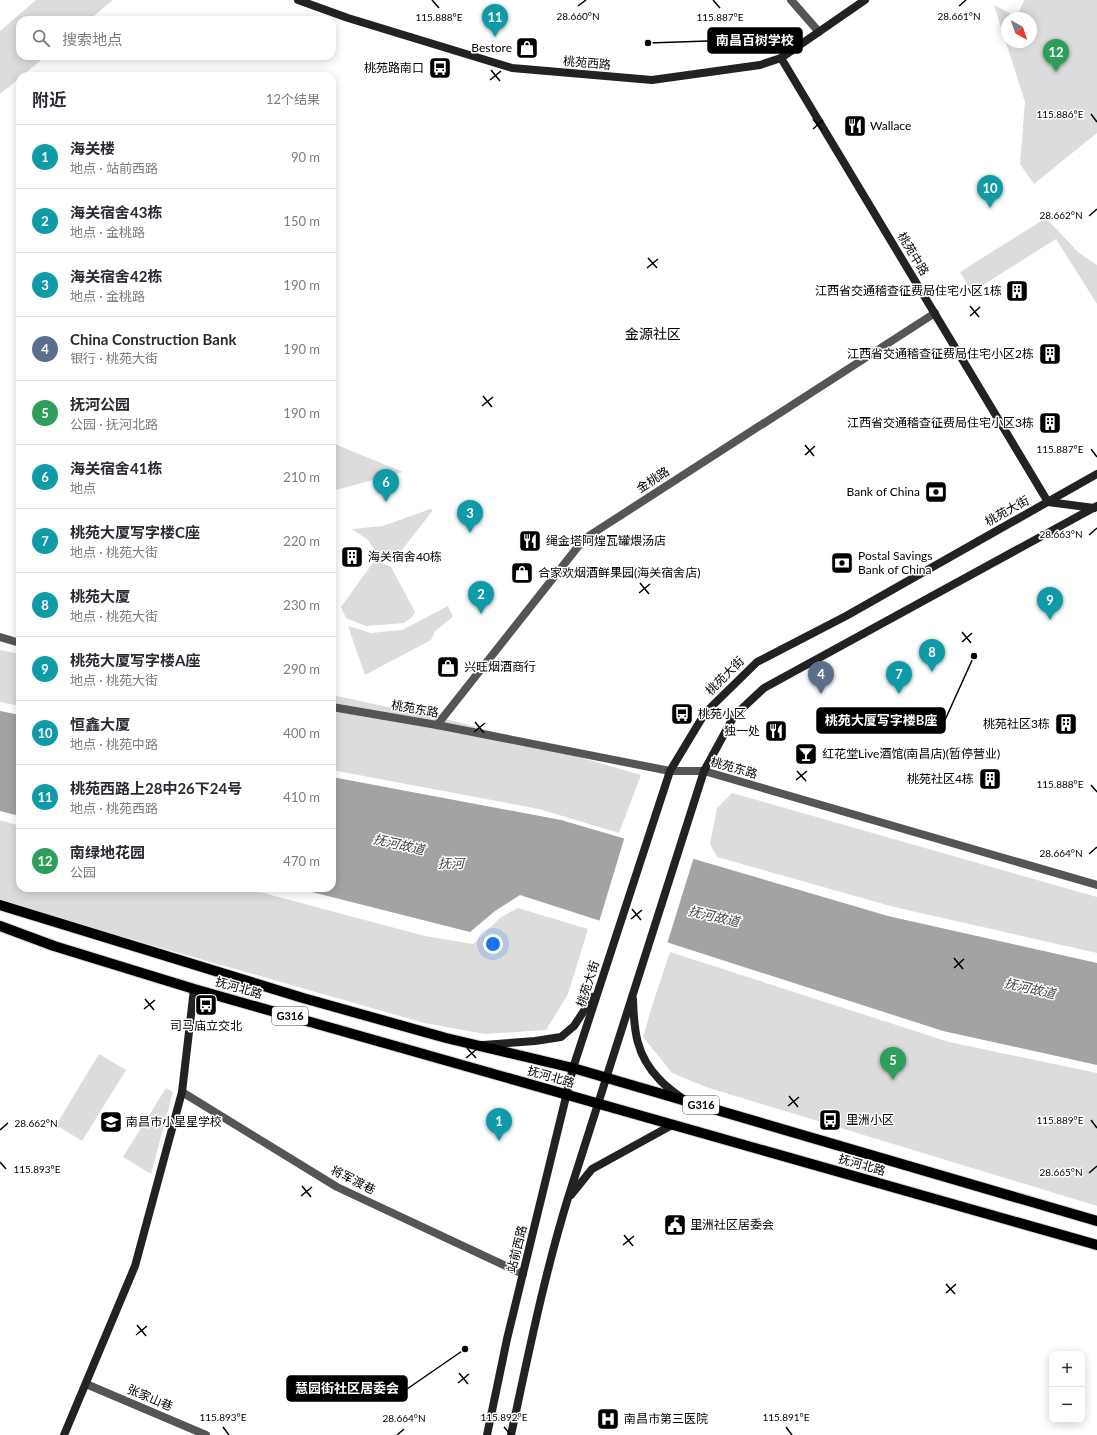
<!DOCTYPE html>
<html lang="zh">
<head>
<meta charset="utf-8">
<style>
	body { margin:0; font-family:Lato,"Noto Sans SC",sans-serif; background:#f2f2f3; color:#2b2b33 }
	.controls { position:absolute; right:12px; bottom:12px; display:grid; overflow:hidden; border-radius:8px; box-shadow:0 2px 10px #0003 }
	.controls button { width:36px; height:36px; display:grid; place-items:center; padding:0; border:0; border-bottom:1px solid #e1e1e2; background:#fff; color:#2b2b33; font:20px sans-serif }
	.compass { position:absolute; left:1001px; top:12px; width:36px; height:36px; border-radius:50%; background:#fff; box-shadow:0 2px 10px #0003; rotate:140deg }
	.you { position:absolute; left:493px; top:944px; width:14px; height:14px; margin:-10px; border:3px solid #fff; border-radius:50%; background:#1a73e8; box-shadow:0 0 0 6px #1a73e833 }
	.badge { display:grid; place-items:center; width:26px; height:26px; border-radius:50%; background:#000; color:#fff; font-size:13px; font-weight:700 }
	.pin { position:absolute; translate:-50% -33px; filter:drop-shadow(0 1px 2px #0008) }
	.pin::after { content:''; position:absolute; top:21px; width:14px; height:12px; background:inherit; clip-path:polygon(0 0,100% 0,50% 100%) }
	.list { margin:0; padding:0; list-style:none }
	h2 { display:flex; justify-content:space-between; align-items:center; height:52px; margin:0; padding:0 16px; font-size:17px }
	h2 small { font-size:13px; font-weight:400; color:#7c7c81 }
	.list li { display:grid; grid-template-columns:26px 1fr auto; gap:12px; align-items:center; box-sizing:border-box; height:64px; padding:0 16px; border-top:1px solid #e1e1e2 }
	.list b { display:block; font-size:15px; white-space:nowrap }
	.list p { margin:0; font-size:13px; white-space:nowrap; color:#7c7c81 }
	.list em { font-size:13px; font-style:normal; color:#7c7c81 }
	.icon { flex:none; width:22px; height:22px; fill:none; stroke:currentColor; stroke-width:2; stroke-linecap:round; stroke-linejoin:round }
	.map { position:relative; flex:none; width:1097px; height:1435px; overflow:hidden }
	.search { position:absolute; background:#fff; box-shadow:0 2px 10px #0003; left:16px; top:16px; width:320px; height:44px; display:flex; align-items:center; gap:10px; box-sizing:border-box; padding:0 14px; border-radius:12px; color:#7c7c81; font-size:15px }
	.panel { position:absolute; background:#fff; box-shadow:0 2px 10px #0003; left:16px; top:72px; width:320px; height:820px; border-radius:12px }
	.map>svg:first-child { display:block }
</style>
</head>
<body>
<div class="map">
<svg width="1097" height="1435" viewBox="0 0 1097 1435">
	<rect width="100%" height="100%" fill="#fff"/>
	<!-- green -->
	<g fill="#dcdcdc" fill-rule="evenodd">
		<polygon points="36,0 113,0 89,20 20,20 20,56 46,56 22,76 20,76 20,78 0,94 0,31"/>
		<path d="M1024,0H1097V133L1034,184L1020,164L1025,102L994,5L1017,17ZM1007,18H1031V42H1007Z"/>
		<polygon points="1046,218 1078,252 1097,265 1097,304 1056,239 972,292 960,272"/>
		<polygon points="332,443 403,472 332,491"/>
		<polygon points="430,509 433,510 395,559 387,557 373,548 368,540 352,529 383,526"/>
		<polygon points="375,560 391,567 415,612 412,617 404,623 366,626 346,618 341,607"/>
		<polygon points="448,606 453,617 435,631 431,640 365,675 348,626 371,633 402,630"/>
		<polygon points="0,650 20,654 20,706 0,702"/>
		<polygon points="332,695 458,722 641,775 619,833 539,809 332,770"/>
		<polygon points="732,793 1097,897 1097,953 894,907 717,857 710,844 717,808"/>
		<polygon points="0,820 20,826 20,888 245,888 425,936 473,944 501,917 518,908 588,929 568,994 546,1030 485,1034 424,1023 43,914 0,899"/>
		<polygon points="670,952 949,1042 1097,1073 1097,1206 706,1087 672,1073 643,1037 652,1006"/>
		<polygon points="99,1054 126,1070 82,1141 56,1125"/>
		<polygon points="166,1088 173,1092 151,1174 123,1157"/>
	</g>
	<!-- water -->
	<g fill="#a3a3a3">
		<polygon points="0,711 20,715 20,816 0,811"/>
		<polygon points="332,777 561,820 888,916 1097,963 1097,1065 943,1031 520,895 495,911 470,932 296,888 332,888"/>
	</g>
	<!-- pier -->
	<polygon fill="#fff" points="625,836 694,857 667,944 599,922"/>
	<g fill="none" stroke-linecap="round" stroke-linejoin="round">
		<!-- primary casing -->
		<g stroke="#dbdbdb" stroke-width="12">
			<g id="primary">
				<polyline points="0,905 303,998 446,1038 573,1068 1097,1221"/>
				<polyline points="0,926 54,946 194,989 1097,1245"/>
			</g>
		</g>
		<!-- street -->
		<g stroke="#555" stroke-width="8">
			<polyline points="791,0 819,32"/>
			<polyline points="0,637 20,643"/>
			<polyline points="332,707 437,725 670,771 704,771 1097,885"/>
			<polyline points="437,725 584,539 935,313"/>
			<polyline points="182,1092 337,1187 523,1274"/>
			<polyline points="86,1384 206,1435"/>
		</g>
		<!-- secondary -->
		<g stroke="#222" stroke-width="8">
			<polyline points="298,0 348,18 512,68 652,80 760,65 781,58 865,0"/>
			<polyline points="781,58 1048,502 1094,508"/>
			<path d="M633,999C634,1031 636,1055 659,1079C666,1087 675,1093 683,1099"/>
			<polyline points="483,1045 535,1041 561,1037 574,1026 593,997"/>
			<polyline points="571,1195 592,1169 672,1125"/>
			<polyline points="64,1435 135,1266 182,1092 194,989"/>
			<polyline points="487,1435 507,1339 573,1068 670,771 705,713 757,662 846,616 1097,474"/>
			<path d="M511,1435C528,1356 544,1276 568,1198L704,771L734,716L764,688L1097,506"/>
		</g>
		<!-- primary -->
		<use href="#primary" stroke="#000" stroke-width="10"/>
	</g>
	<!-- ticks -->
	<path fill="none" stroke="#000" stroke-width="1.5" d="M432,0L439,8M713,0L720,8M578,6L586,0M959,6L966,0M491,70L500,81M490,80L501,71M1091,114L1097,122M813,119L822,130M813,129L823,120M1089,216L1097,209M648,258L657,268M647,268L658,259M970,306L979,317M970,316L980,307M483,396L492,407M482,406L493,397M805,445L814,456M1091,449L1097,457M805,455L815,446M1089,535L1097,528M640,583L649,594M639,593L650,584M962,632L971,643M962,642L972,633M475,722L484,733M474,732L485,723M797,771L806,781M796,780L807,771M1091,785L1097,792M1089,854L1097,847M632,909L641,920M631,919L642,910M954,958L963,969M954,968L964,959M145,999L154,1010M144,1009L155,1000M467,1048L476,1058M466,1058L477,1049M789,1096L798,1107M788,1106L799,1097M1091,1120L1097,1128M0,1130L8,1123M0,1162L6,1169M1089,1173L1097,1166M302,1186L311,1197M301,1196L312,1187M624,1235L633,1246M623,1245L634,1236M946,1284L955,1294M946,1293L956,1284M137,1325L146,1336M136,1335L147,1326M459,1373L468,1384M458,1383L469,1374M223,1427L229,1435M504,1427L511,1435M786,1427L792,1435M397,1435L404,1429"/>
	<!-- icons -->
	<defs>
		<g id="shop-square" transform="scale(1.15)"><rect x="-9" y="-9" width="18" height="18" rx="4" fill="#000" stroke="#fff"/><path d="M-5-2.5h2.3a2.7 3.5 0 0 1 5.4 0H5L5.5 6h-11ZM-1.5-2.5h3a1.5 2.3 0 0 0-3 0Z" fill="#fff"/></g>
		<g id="bus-square" transform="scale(1.15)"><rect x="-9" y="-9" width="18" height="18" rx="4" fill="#000" stroke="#fff"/><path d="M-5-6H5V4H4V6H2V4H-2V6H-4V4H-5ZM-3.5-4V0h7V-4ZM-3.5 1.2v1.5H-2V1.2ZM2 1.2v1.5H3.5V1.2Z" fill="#fff"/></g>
		<g id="restaurant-square" transform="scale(1.15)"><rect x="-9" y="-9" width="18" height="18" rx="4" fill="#000" stroke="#fff"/><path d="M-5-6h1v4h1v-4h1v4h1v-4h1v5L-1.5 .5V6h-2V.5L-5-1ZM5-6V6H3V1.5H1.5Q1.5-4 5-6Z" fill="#fff"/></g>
		<g id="building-square" transform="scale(1.15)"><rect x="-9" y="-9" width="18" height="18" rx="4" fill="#000" stroke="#fff"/><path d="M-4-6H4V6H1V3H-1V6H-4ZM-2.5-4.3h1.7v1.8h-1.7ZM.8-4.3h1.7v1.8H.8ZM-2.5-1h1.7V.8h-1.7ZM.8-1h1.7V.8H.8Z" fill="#fff"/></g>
		<g id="bank-square" transform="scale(1.15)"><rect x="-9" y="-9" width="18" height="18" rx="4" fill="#000" stroke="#fff"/><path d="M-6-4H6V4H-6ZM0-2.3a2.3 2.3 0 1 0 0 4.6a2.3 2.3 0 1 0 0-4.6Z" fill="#fff"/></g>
		<g id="bar-square" transform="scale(1.15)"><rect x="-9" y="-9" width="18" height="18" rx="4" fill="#000" stroke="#fff"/><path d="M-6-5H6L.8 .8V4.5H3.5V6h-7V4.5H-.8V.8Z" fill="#fff"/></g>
		<g id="school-square" transform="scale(1.15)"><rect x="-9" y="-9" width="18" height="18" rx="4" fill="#000" stroke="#fff"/><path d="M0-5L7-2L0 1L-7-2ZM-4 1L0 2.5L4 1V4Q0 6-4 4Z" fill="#fff"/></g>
		<g id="civic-square" transform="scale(1.15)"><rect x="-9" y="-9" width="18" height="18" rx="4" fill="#000" stroke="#fff"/><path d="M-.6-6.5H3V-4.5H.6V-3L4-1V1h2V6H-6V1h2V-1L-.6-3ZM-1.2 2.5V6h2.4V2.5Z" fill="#fff"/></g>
		<g id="hospital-square" transform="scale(1.15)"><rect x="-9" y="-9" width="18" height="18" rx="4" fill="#000" stroke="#fff"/><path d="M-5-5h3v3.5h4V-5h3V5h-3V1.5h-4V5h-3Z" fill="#fff"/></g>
	</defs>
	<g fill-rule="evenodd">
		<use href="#shop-square" x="527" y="48"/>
		<use href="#bus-square" x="440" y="68"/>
		<use href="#restaurant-square" x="855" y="126"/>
		<use href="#building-square" x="1017" y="291"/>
		<use href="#building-square" x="1050" y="354"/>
		<use href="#building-square" x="1050" y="423"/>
		<use href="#bank-square" x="936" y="492"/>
		<use href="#restaurant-square" x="530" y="541"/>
		<use href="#building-square" x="352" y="557"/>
		<use href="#bank-square" x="842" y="563"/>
		<use href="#shop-square" x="522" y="573"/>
		<use href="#shop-square" x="448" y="667"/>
		<use href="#bus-square" x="682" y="714"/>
		<use href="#building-square" x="1066" y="724"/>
		<use href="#restaurant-square" x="776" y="731"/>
		<use href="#bar-square" x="806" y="754"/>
		<use href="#building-square" x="990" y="779"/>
		<use href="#bus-square" x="206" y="1005"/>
		<use href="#bus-square" x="830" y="1120"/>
		<use href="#school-square" x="111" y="1122"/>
		<use href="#civic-square" x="675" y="1225"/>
		<use href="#hospital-square" x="608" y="1419"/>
	</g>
	<g text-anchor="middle" stroke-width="3" stroke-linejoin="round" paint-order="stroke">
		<!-- shield labels -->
		<g fill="#fff" stroke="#4c4c4c" stroke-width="1">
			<rect x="272" y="1007" width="36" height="18" rx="3"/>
			<rect x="683" y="1096" width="36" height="18" rx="3"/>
		</g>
		<g font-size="11" font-weight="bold" fill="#000">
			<text x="290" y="1020">G316</text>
			<text x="701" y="1109">G316</text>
		</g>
		<!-- poi labels -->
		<g font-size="12" fill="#000" stroke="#fff" text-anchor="start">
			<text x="512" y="52" text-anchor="end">Bestore</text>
			<text x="424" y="72" text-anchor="end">桃苑路南口</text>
			<text x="870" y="130">Wallace</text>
			<text x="1002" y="295" text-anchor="end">江西省交通稽查征费局住宅小区1栋</text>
			<text x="1034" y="358" text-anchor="end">江西省交通稽查征费局住宅小区2栋</text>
			<text x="1034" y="427" text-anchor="end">江西省交通稽查征费局住宅小区3栋</text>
			<text x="920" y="496" text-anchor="end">Bank of China</text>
			<text x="546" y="545">绳金塔阿煌瓦罐煨汤店</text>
			<text x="858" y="560">Postal Savings<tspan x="858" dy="14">Bank of China</tspan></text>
			<text x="368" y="561">海关宿舍40栋</text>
			<text x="538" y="577">合家欢烟酒鲜果园(海关宿舍店)</text>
			<text x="464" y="671">兴旺烟酒商行</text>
			<text x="698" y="718">桃苑小区</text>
			<text x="1050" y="728" text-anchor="end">桃苑社区3栋</text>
			<text x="760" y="735" text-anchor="end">独一处</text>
			<text x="822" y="758">红花堂Live酒馆(南昌店)(暂停营业)</text>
			<text x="974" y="783" text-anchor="end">桃苑社区4栋</text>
			<text x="206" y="1030" text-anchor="middle">司马庙立交北</text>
			<text x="846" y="1124">里洲小区</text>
			<text x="126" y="1126">南昌市小星星学校</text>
			<text x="690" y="1229">里洲社区居委会</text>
			<text x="624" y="1423">南昌市第三医院</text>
		</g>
		<!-- street labels -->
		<g font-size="12" fill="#000" stroke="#fff">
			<text transform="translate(587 63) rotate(5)" y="4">桃苑西路</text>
			<text transform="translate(913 254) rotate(59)" y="4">桃苑中路</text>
			<text transform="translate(653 480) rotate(-33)" y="4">金桃路</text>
			<text transform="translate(1007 511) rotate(-29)" y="4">桃苑大街</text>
			<text transform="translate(725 676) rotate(-45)" y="4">桃苑大街</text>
			<text transform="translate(415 709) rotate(10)" y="4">桃苑东路</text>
			<text transform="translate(734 768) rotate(16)" y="4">桃苑东路</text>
			<text transform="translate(588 984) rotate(-72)" y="4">桃苑大街</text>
			<text transform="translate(239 988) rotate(16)" y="4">抚河北路</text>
			<text transform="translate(551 1077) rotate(16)" y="4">抚河北路</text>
			<text transform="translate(862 1165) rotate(16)" y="4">抚河北路</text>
			<text transform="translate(353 1180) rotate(27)" y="4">将军渡巷</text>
			<text transform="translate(517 1249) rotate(-76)" y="4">站前西路</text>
			<text transform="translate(150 1398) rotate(23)" y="4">张家山巷</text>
		</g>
		<!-- water labels -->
		<g font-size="13" font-style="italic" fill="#444" stroke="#fff">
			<text transform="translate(399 844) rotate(13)" y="5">抚河故道</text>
			<text x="451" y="868">抚河</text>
			<text transform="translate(714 916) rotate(13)" y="5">抚河故道</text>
			<text transform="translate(1030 988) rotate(13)" y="5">抚河故道</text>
		</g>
		<!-- quarter labels -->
		<g font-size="14" fill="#000" stroke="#fff">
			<text x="653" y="339">金源社区</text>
		</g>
	</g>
	<g font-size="10" text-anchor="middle" fill="#000" stroke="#fff" stroke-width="3" stroke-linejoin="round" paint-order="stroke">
		<text x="578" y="20">28.660°N</text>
		<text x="959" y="20">28.661°N</text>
		<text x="720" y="21">115.887°E</text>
		<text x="439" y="21">115.888°E</text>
		<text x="1060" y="118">115.886°E</text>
		<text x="1061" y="219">28.662°N</text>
		<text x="1060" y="453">115.887°E</text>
		<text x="1061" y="538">28.663°N</text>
		<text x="1060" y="788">115.888°E</text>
		<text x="1061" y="857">28.664°N</text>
		<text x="1060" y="1124">115.889°E</text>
		<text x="36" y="1127">28.662°N</text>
		<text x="37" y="1173">115.893°E</text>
		<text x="1061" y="1176">28.665°N</text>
		<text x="223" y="1421">115.893°E</text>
		<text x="504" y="1421">115.892°E</text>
		<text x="786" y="1421">115.891°E</text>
		<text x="404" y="1422">28.664°N</text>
	</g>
	<!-- callouts -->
	<path fill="none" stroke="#000" stroke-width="1.5" d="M648 43L708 41M974 656L945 720M465 1349L407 1389"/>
	<g fill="#000" stroke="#fff" stroke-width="1.5">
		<circle cx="648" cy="43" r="4"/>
		<circle cx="974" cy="656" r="4"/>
		<circle cx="465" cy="1349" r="4"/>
	</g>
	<g fill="#000" stroke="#000" stroke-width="1.5">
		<rect x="708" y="28" width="94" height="25" rx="4"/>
		<rect x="817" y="708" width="128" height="25" rx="4"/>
		<rect x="287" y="1376" width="120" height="25" rx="4"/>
	</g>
	<g font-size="13" text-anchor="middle" font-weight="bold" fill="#fff">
		<text x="755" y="45">南昌百树学校</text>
		<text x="881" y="725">桃苑大厦写字楼B座</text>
		<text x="347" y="1393">慧园街社区居委会</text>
	</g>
</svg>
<div class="controls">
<button>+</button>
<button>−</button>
</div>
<svg class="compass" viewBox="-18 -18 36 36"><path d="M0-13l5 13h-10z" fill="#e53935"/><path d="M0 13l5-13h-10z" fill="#7c7c81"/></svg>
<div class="you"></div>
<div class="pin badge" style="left:499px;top:1141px;background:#0f9aa8">1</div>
<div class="pin badge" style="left:481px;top:614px;background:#0f9aa8">2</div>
<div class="pin badge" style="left:470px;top:533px;background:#0f9aa8">3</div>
<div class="pin badge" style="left:821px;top:694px;background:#5c6f8a">4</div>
<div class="pin badge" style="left:893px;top:1080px;background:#2e9e5b">5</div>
<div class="pin badge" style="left:386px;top:502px;background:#0f9aa8">6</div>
<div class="pin badge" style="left:899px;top:694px;background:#0f9aa8">7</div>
<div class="pin badge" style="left:932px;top:672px;background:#0f9aa8">8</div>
<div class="pin badge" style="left:1050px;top:620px;background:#0f9aa8">9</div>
<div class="pin badge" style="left:990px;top:208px;background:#0f9aa8">10</div>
<div class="pin badge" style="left:495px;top:37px;background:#0f9aa8">11</div>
<div class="pin badge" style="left:1056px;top:72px;background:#2e9e5b">12</div>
<div class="search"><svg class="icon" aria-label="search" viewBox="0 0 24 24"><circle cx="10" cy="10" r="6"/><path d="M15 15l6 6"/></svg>搜索地点</div>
<section class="panel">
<h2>附近<small>12个结果</small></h2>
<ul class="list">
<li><span class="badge" style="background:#0f9aa8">1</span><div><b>海关楼</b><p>地点 · 站前西路</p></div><em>90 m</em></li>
<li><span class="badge" style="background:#0f9aa8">2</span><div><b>海关宿舍43栋</b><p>地点 · 金桃路</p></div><em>150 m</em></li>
<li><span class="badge" style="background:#0f9aa8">3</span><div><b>海关宿舍42栋</b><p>地点 · 金桃路</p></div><em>190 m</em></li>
<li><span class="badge" style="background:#5c6f8a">4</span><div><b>China Construction Bank</b><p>银行 · 桃苑大街</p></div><em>190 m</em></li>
<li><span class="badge" style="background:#2e9e5b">5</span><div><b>抚河公园</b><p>公园 · 抚河北路</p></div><em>190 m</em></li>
<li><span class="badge" style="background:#0f9aa8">6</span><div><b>海关宿舍41栋</b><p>地点</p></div><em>210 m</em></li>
<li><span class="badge" style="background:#0f9aa8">7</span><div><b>桃苑大厦写字楼C座</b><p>地点 · 桃苑大街</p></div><em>220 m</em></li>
<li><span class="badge" style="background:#0f9aa8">8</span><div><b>桃苑大厦</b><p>地点 · 桃苑大街</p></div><em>230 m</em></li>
<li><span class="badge" style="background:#0f9aa8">9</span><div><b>桃苑大厦写字楼A座</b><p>地点 · 桃苑大街</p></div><em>290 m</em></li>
<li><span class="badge" style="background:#0f9aa8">10</span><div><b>恒鑫大厦</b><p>地点 · 桃苑中路</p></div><em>400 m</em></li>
<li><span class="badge" style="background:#0f9aa8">11</span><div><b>桃苑西路上28中26下24号</b><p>地点 · 桃苑西路</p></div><em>410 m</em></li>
<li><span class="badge" style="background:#2e9e5b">12</span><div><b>南绿地花园</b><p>公园</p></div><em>470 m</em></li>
</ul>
</section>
</div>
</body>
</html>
